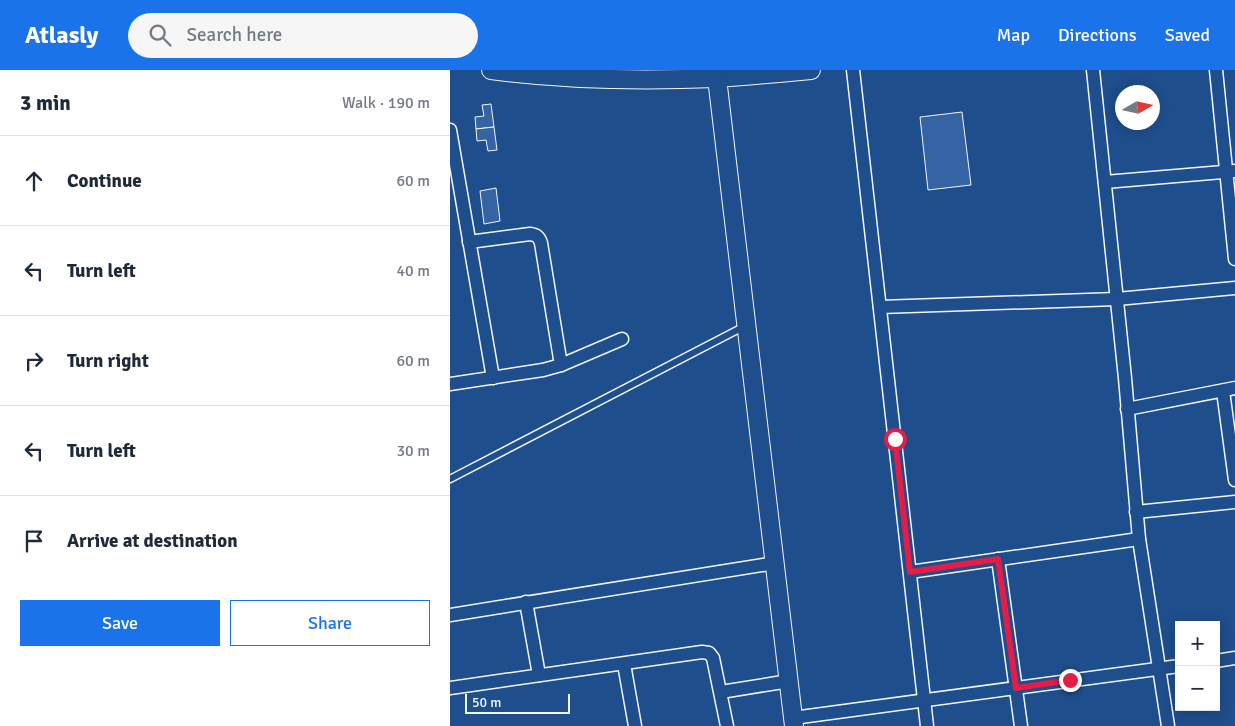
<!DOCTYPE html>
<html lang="en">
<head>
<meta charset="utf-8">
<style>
	body { margin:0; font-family:Signika,sans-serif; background:#f6f6f7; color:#1f2937 }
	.controls { position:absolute; right:15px; bottom:15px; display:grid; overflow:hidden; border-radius:0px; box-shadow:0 2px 12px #0003 }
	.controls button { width:45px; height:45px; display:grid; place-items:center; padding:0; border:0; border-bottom:1px solid #e0e1e3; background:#fff; color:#1f2937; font:25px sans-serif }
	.compass { position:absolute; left:665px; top:15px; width:45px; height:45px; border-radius:50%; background:#fff; box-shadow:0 2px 12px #0003; rotate:81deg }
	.scale { position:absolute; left:15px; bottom:12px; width:105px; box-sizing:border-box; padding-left:5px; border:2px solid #f2f6ff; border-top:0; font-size:14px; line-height:18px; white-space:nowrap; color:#f2f6ff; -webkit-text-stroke:4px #1f4e8c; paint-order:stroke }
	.stop { position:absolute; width:15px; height:15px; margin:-11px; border:4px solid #e11d48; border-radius:50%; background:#fff }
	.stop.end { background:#e11d48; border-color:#fff; box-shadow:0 1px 5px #0008 }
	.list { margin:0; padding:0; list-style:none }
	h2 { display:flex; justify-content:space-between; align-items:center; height:65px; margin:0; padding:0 20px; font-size:21px }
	h2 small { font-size:16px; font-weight:400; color:#747a83 }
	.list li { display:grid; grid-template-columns:32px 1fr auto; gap:15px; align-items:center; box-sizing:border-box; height:90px; padding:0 20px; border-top:1px solid #e0e1e3 }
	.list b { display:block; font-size:19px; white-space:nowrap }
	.list em { font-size:16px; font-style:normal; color:#747a83 }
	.actions { display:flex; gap:10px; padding:15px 20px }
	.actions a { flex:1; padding:11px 0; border:1px solid #1a73e8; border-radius:0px; text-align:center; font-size:18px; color:#1a73e8 }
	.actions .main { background:#1a73e8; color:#fff }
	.icon { flex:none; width:28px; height:28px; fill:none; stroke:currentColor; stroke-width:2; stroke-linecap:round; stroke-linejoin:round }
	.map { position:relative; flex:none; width:785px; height:656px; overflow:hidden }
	header { display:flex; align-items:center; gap:30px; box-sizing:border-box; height:70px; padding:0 25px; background:#1a73e8; color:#fff }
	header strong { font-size:24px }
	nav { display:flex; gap:28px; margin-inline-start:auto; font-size:18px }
	.search { width:350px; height:45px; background:#f6f6f7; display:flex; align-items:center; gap:12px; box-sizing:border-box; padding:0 18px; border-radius:28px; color:#747a83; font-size:19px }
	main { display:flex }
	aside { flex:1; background:#fff }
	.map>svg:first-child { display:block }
</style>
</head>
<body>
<header>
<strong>Atlasly</strong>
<div class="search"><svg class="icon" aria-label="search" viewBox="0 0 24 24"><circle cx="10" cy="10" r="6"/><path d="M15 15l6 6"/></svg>Search here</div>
<nav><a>Map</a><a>Directions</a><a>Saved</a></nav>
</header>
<main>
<aside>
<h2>3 min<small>Walk · 190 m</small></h2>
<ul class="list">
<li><svg class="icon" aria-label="ahead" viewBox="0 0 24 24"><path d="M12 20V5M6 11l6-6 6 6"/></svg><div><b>Continue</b></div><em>60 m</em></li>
<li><svg class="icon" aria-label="left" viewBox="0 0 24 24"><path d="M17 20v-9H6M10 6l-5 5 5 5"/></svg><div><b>Turn left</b></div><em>40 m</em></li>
<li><svg class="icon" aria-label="right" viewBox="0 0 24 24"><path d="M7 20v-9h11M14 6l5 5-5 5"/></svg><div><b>Turn right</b></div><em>60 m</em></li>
<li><svg class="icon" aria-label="left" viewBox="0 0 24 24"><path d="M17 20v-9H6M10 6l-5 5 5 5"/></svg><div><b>Turn left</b></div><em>30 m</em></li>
<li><svg class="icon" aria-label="arrive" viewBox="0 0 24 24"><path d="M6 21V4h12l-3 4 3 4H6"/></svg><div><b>Arrive at destination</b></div></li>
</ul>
<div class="actions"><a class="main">Save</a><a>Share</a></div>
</aside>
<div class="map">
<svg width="785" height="656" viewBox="0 0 785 656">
	<rect width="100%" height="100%" fill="#1f4e8c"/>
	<!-- building -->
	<g fill="#3563a3" stroke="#f2f6ff">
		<polygon points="41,34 44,57 26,59 25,47 34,46 32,35"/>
		<polygon points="512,42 521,115 478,120 470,47"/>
		<polygon points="44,57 47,80 38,81 36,70 27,71 26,59"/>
		<polygon points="46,118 50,151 34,154 30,121"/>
	</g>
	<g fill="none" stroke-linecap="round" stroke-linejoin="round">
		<!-- lane casing -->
		<g stroke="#f2f6ff" stroke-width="9">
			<polyline id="lane" points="0,409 295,256"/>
		</g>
		<!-- street casing -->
		<g stroke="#f2f6ff" stroke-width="15">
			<g id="street">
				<polyline points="403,0 477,656"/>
				<polyline points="643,0 675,308 689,469 718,656"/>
				<polyline points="766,0 785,189"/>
				<polyline points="0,60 43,308"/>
				<polyline points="655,112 785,101"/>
				<path d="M19,172L80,164C87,165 89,167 91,173L111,295"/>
				<polyline points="430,237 667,229 785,218"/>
				<polyline points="0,314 93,300 111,295 172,269"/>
				<polyline points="773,321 785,410"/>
				<polyline points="677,339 785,318"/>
				<polyline points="686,442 785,432"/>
				<polyline points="548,489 571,656"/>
				<polyline points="460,502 689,469"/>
				<polyline points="76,532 89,605"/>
				<polyline points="0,545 325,493"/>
				<polyline points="766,591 785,588"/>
				<polyline points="174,594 185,656"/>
				<polyline points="0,618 252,582 259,583 263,588 277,656"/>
				<polyline points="271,622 339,611"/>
				<polyline points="343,648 729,596"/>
			</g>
		</g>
		<!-- secondary casing -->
		<g stroke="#f2f6ff" stroke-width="20">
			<g id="secondary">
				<path d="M41,0C116,10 191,11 266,8C297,6 329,3 361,0"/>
				<polyline points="267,8 344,656"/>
			</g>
		</g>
		<!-- lane -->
		<use href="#lane" stroke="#1f4e8c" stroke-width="6"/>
		<!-- street -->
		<use href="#street" stroke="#1f4e8c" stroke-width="12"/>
		<!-- secondary -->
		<use href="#secondary" stroke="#1f4e8c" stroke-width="18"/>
	</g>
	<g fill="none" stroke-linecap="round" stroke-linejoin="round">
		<!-- route -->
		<polyline stroke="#e11d48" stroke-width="6" points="445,369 460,502 548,489 566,618 620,610"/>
	</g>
</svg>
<div class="controls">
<button>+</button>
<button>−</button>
</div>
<svg class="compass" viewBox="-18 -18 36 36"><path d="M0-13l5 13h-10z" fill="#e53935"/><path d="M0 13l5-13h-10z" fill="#747a83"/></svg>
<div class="scale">50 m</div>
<div class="stop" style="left:445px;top:369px"></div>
<div class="stop end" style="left:620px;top:610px"></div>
</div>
</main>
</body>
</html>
